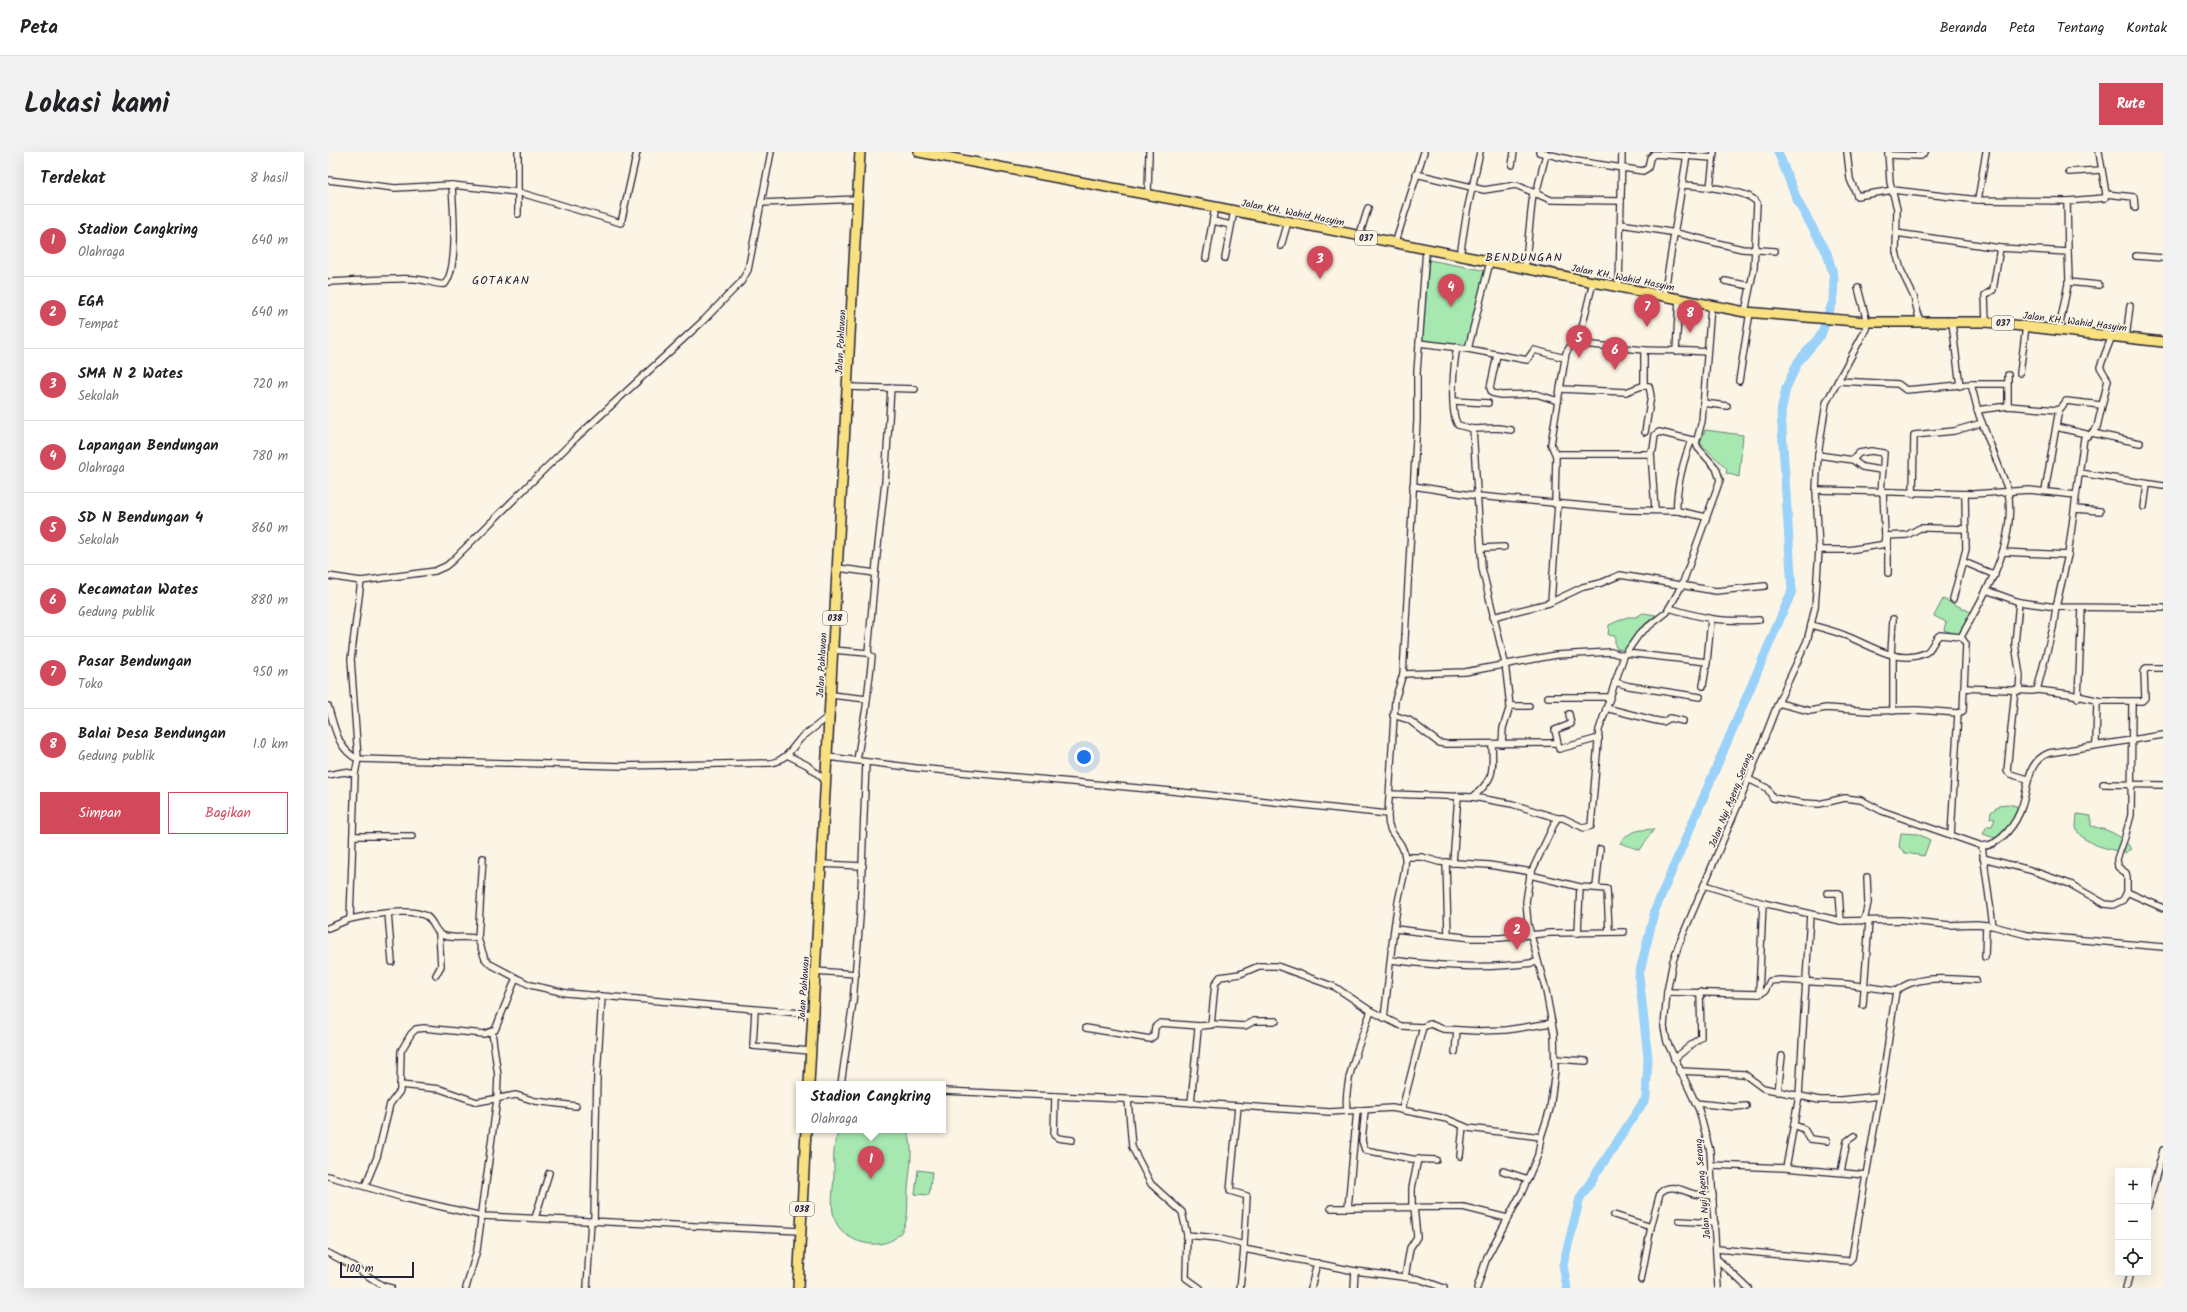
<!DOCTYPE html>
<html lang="id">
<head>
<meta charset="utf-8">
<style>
	body { margin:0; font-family:Kalam,sans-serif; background:#f2f2f2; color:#202124 }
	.controls { position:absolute; right:12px; bottom:12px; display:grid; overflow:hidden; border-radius:0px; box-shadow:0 4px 16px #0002 }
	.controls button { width:36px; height:36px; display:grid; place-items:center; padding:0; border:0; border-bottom:1px solid #e0e0e0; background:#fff; color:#202124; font:20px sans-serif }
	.scale { position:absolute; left:12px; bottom:10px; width:74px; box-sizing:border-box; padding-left:4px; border:2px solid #22223b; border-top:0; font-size:11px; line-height:14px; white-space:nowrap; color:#22223b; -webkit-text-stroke:3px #fcf5e5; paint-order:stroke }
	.you { position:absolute; left:756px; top:605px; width:14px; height:14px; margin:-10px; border:3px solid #fff; border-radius:50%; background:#1a73e8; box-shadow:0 0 0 6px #1a73e833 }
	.badge { display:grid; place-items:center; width:26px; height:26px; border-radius:50%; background:#d1495b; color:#fff; font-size:13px; font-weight:700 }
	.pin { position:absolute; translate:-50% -33px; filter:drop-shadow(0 1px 2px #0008) }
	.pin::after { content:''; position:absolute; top:21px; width:14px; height:12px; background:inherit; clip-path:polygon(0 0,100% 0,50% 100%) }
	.popup { position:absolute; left:468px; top:929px; width:150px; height:52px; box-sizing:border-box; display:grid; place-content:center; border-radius:0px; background:#fff; filter:drop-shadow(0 1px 3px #0005); font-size:13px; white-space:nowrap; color:#757577 }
	.popup b { font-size:15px; color:#202124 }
	.popup::after { content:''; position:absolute; left:50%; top:100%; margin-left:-8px; border:8px solid transparent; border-top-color:#fff }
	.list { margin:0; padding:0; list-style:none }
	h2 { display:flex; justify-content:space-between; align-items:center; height:52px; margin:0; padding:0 16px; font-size:17px }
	h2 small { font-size:13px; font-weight:400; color:#757577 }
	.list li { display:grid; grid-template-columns:26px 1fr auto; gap:12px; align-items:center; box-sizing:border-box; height:72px; padding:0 16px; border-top:1px solid #e0e0e0 }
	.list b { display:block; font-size:15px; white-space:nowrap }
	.list p { margin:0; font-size:13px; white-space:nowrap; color:#757577 }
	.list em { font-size:13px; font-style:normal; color:#757577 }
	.actions { display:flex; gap:8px; padding:12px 16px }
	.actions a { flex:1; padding:9px 0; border:1px solid #d1495b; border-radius:0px; text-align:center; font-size:14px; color:#d1495b }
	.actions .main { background:#d1495b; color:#fff }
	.icon { flex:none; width:22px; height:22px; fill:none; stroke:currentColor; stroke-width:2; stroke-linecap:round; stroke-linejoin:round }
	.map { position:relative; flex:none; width:1835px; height:1136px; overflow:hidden; border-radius:0px }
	header { display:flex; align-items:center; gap:24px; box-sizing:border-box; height:56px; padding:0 20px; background:#fff; border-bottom:1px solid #e0e0e0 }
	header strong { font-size:19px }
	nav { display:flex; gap:22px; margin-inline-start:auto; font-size:14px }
	.intro { display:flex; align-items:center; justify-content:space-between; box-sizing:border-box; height:96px; padding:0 24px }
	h1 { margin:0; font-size:28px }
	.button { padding:10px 18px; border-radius:0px; background:#d1495b; color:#fff; font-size:14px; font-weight:700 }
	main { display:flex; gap:24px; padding:0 24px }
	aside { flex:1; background:#fff; border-radius:0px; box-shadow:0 4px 16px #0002 }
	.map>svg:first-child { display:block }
</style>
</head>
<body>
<header>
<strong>Peta</strong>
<nav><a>Beranda</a><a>Peta</a><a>Tentang</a><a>Kontak</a></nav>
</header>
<div class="intro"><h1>Lokasi kami</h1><a class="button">Rute</a></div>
<main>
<aside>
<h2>Terdekat<small>8 hasil</small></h2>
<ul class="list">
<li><span class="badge">1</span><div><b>Stadion Cangkring</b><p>Olahraga</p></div><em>640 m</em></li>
<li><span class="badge">2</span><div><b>EGA</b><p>Tempat</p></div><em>640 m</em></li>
<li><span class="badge">3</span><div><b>SMA N 2 Wates</b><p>Sekolah</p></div><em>720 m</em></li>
<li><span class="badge">4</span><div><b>Lapangan Bendungan</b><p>Olahraga</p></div><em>780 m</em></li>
<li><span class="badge">5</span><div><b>SD N Bendungan 4</b><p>Sekolah</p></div><em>860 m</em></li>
<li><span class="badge">6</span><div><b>Kecamatan Wates</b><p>Gedung publik</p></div><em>880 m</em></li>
<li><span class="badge">7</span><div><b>Pasar Bendungan</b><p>Toko</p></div><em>950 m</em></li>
<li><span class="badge">8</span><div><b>Balai Desa Bendungan</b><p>Gedung publik</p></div><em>1.0 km</em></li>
</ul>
<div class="actions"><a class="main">Simpan</a><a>Bagikan</a></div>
</aside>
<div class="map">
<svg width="1835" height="1136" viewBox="0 0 1835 1136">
	<rect width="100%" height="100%" fill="#fcf5e5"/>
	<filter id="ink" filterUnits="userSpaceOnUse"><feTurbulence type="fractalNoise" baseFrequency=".025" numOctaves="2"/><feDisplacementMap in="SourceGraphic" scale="8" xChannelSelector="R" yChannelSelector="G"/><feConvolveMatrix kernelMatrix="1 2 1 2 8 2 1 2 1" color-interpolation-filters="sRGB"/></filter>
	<g filter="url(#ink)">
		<!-- green -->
		<g fill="#a7e8b0" stroke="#648576">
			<polygon points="1101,108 1159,119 1138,197 1094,192"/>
			<polygon points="1377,278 1415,283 1411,325 1398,321 1399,317 1372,291"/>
			<polygon points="1615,447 1643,460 1633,484 1616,478 1618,470 1606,464"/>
			<polygon points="1315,461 1328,463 1311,477 1298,498 1289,497 1287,493 1287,484 1280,483 1281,473 1299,465 1308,465"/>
			<path d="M1679,652L1689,654C1692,670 1681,677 1670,687L1655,682L1659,674H1664L1667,667L1662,666L1663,660L1672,653Z"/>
			<path d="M1749,662L1763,664V674C1781,678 1792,682 1804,697L1797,701C1783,697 1752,693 1748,675C1748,671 1749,666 1749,662Z"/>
			<path d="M1326,677L1312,698L1292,691C1302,678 1311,678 1326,677Z"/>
			<polygon points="1573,681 1590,682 1602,688 1596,704 1577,701 1571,695"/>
			<path d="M512,978H579C587,996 581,1020 580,1038C579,1048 581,1062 577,1072C567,1104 514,1095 506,1065C502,1051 506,1034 506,1020C506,1006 504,990 512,978Z"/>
			<polygon points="590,1018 604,1020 601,1043 587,1042"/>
		</g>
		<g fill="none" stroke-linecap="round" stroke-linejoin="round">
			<!-- river -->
			<polyline stroke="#9ad2fa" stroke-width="9" points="1239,1136 1235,1113 1252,1046 1318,946 1320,906 1311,823 1327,758 1464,439 1453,260 1458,236 1470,210 1493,183 1505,149 1506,125 1499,101 1470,50 1450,0"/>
			<!-- street casing -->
			<g stroke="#22223b" stroke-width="8">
				<g id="street">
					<polyline points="1211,0 1248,9 1315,19 1320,16 1322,6 1326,2 1385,6"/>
					<polyline points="1519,0 1522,27 1529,44 1565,38 1650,48 1739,49 1777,46 1778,42 1771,0"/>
					<polyline points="1560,0 1562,30 1569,57 1568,100 1573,118 1586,145 1592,170"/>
					<polyline points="1560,3 1593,4 1597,0"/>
					<polyline points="1184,13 1186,0"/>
					<polyline points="1741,20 1773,18"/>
					<polyline points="1088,22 1156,38 1188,33 1223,48 1293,49"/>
					<polyline points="0,28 67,36 124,33 190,40 190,0"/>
					<path d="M1355,33C1371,34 1422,38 1429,51L1426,116L1417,160"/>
					<polyline points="1382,36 1386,0"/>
					<polyline points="1208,42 1218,2"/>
					<polyline points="1778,42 1806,45 1807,56"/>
					<polyline points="820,43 821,0"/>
					<polyline points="1650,48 1658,0"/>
					<polyline points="1739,49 1740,100"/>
					<polyline points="433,51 530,47"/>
					<polyline points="190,62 190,40 293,71 309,0"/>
					<polyline points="885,69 903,73"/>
					<polyline points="1293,72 1348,81 1414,97 1447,99"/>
					<polyline points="1568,81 1672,96 1740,100 1741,127 1731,177"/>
					<polyline points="1031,85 1040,56"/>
					<polyline points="1067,92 1096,0"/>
					<polyline points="953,94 960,70"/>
					<polyline points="1132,104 1139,59 1152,0"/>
					<polyline points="1808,104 1835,106"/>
					<polyline points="878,106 887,55"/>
					<polyline points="897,106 906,59"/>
					<polyline points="1197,117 1205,41"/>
					<polyline points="1397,129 1422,134"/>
					<path d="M0,130C29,129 59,126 87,127C95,127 112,134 117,132C131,114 125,56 124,33"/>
					<polyline points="1740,130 1771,133"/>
					<polyline points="1291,135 1294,0"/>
					<polyline points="1336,144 1359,3"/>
					<polyline points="1658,170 1657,143 1665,138 1672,96"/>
					<polyline points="1624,171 1632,234"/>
					<polyline points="1798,186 1802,154"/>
					<polyline points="1091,191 1140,197 1199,208 1206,198 1237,206"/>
					<polyline points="1244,191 1316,198 1316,234"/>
					<path d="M1129,195C1126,210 1121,261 1130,273L1145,277L1154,416L1177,511L1182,554L1175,576L1174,592"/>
					<polyline points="1140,197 1162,110"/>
					<path d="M1316,198C1338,199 1357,198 1379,200"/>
					<polyline points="1348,199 1351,147"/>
					<polyline points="1169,203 1162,236 1164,241 1173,243 1208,242 1230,249"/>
					<polyline points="1692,221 1698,174"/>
					<polyline points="1411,229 1422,160"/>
					<path d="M1510,229L1570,232L1578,238L1643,232L1651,263L1680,338C1689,393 1658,439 1633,485L1638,492L1636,536"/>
					<polyline points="1643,232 1679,232"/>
					<polyline points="520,235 587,237"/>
					<polyline points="1232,237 1298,240 1314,234 1321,234 1323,244 1317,280"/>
					<polyline points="1126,249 1160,251"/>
					<polyline points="1375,251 1399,254"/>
					<polyline points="1680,254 1680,223"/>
					<polyline points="1649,258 1680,254 1729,258 1733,256 1738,249 1773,253"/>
					<polyline points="1728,275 1758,282"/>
					<polyline points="1145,277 1170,276 1183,278"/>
					<polyline points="1764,281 1812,291"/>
					<polyline points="1323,301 1327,358"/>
					<polyline points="1228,302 1320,302 1325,298 1327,283 1331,280 1368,289"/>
					<polyline points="1490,303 1525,308 1534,315 1553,318"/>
					<polyline points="1525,308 1531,301 1543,299 1556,301 1553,340"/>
					<polyline points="1752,321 1835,334"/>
					<polyline points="1085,334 1150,344 1300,358 1350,359 1378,365"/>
					<polyline points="1488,338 1645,342 1701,338 1748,343"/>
					<polyline points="1717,339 1731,257"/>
					<polyline points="1555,340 1557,384"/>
					<polyline points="1585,342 1586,283 1626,279 1654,271"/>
					<polyline points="1227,352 1228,304 1223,292 1230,249 1238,201 1254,175 1265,130"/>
					<polyline points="1816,355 1819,333"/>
					<polyline points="1747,357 1772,359"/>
					<path d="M1349,359C1347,341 1356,304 1364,288"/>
					<polyline points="1560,385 1560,421"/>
					<polyline points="1153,396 1176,395"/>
					<polyline points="1491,398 1520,398 1552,393 1556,392 1557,384 1579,383 1592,376 1599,376 1638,377"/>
					<polyline points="1675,400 1740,403"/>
					<polyline points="1636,410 1667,423"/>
					<polyline points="510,416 547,421 540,501"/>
					<polyline points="547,421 557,330 563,236"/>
					<polyline points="0,424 33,429 107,419 118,414 124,409 248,286 376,168 413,130 420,118 443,0"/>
					<path d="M33,429L23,507L30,607L27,622L22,767C41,763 81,755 98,764C106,769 106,779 114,783C125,788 138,783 150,787L157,807L162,812L202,833L238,841L484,862"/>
					<polyline points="1658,438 1691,450 1728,455 1835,456"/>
					<polyline points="1625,447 1638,397 1637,342"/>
					<polyline points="1223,450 1230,352"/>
					<polyline points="1691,450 1687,492 1692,524 1691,539"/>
					<path d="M1341,456C1377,467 1393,470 1431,468"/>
					<polyline points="1165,465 1221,451 1255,435 1273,431 1292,423 1388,439 1437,434"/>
					<path d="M1483,473C1494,476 1506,479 1516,483C1541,492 1569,514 1597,501C1605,497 1605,487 1612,483L1633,485"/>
					<polyline points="505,498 540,501 544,505 538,556 529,608"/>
					<polyline points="1298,501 1379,510 1383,468"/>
					<polyline points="1563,502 1565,467"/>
					<polyline points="1565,503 1565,559"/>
					<polyline points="1075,522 1137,520 1228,503 1283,500 1296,504"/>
					<polyline points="1287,530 1301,534 1372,545"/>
					<polyline points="1375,534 1379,510"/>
					<polyline points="1687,538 1679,619 1682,622 1699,627"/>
					<polyline points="1709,538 1741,542 1772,549 1814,549 1817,546 1816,520 1818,516 1835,516"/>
					<polyline points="503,543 539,547"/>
					<polyline points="1220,545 1282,545"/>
					<polyline points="1750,546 1754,456"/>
					<polyline points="1450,551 1482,559 1498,556 1541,559 1589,558 1630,561 1635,559 1636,536 1704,539 1709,538 1725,476 1728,455 1740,403 1756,286 1766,280 1769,275 1780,228 1772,215 1784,184"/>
					<path d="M0,554C6,573 10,599 30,607L293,614L443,611L450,609L459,603L479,613L498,629"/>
					<polyline points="1182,554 1201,554"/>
					<polyline points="1278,556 1325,568 1335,570 1342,566 1355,569"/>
					<polyline points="1241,562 1243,572 1227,578 1231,597 1271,586"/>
					<polyline points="1065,563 1081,568 1111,591 1118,592 1228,591"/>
					<polyline points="1768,593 1769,549"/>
					<polyline points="459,603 472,587 502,563"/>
					<polyline points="500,605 588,616 843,639 1060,662"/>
					<polyline points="0,623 16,620 27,622"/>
					<path d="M1420,627L1439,636L1445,646L1475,651L1491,652L1517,646L1533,648L1554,659L1654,694C1673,694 1689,670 1694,654C1701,634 1698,610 1721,601L1835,583"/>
					<polyline points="1775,632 1835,633"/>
					<polyline points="1062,642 1145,645 1184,652 1229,666"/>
					<path d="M1145,645C1167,626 1165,620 1164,592"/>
					<polyline points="1623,683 1630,561"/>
					<polyline points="25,684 84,684"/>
					<polyline points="1654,694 1665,774"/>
					<polyline points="1077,705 1094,705 1111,710 1161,713 1204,720"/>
					<polyline points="1655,706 1702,718 1742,732 1777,752 1785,753 1795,748 1799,740 1799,725 1798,721 1790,715 1789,707 1797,685 1803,663 1804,550"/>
					<polyline points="1118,710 1120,783"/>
					<polyline points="1125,711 1130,644"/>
					<polyline points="493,712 535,714"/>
					<polyline points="1202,723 1252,735 1279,737 1281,780"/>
					<polyline points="1376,733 1435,751 1513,769 1573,768 1621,773 1649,772 1665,774 1699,783 1835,795"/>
					<polyline points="1268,735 1272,697"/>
					<polyline points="1799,740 1835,756"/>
					<polyline points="1499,741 1511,741 1513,769"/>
					<polyline points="60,761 64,810"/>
					<polyline points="1536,769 1540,751 1539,725"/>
					<polyline points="0,776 22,767"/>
					<polyline points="1067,777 1144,786 1172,786 1222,781 1296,780"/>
					<polyline points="1250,781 1252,735"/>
					<polyline points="150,787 155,706"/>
					<polyline points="1657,805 1658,773"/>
					<path d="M1063,808C1113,814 1160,818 1210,810"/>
					<polyline points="487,819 528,822"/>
					<polyline points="108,823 113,814 111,781"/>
					<polyline points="1339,840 1431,842 1437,839 1442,829 1452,828 1519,832 1568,839"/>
					<polyline points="1431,842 1435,751"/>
					<polyline points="1535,853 1541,769"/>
					<polyline points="427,858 425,894 482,899"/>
					<path d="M1056,866C1061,828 1063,789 1070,751C1072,736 1079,720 1077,705C1074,684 1059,686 1060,662L1067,548L1075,522L1089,269V220L1098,98"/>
					<polyline points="884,872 917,874 926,869 948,869"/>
					<polyline points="758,876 822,887 826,884 827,875 832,871 872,874"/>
					<polyline points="1127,900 1129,878"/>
					<polyline points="1227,907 1258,909"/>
					<polyline points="1346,907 1373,885 1372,840"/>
					<path d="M1351,919L1416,922L1435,936L1491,948H1514L1552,944L1568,839C1590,822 1621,827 1648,828"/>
					<polyline points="513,932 525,850 532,765 538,610"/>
					<polyline points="72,933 112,937 149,950 188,943 207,949 248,954"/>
					<polyline points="615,939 838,949 1002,960 1064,956 1119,967 1140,976 1213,985"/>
					<polyline points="1450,940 1454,904"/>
					<polyline points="727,944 726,983 730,986 744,988"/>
					<polyline points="800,948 804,995 823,1032 854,1060 859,1083 889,1086 916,1093 916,1097"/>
					<polyline points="863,951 870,877 872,874 883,873 887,832 892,825 912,822 931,814 949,814 1007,835 1043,859"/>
					<polyline points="1367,951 1406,955 1418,954"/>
					<polyline points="910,954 902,1039 919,1044 916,1093"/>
					<polyline points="1074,957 1095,875"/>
					<polyline points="1037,958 1034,989 1037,998 1084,1007 1108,1008"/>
					<path d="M1019,959C1015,929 1033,888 1043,859L1073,874L1095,875L1102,872L1115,877L1150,879L1178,878L1224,871"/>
					<polyline points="1466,973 1476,977 1482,987 1499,989"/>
					<polyline points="1132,1004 1135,974"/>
					<polyline points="1383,1013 1458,1016 1538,1023 1552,944"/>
					<polyline points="1458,1016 1471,944 1482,762"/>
					<polyline points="1175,1019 1200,1027"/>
					<polyline points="1513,1020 1519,989 1526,984"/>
					<polyline points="0,1024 76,1046 154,1064 473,1079"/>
					<polyline points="37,1034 49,1005 62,952 72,939 73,899 83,882 88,877 96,876 156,882 167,878 188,826"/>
					<polyline points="1820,1054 1835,998"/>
					<polyline points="1084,1055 1084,1036 1090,1007"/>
					<polyline points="1003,1056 1020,1056 1029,958"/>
					<polyline points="1020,1056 1135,1055 1179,1066"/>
					<polyline points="1286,1063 1323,1075"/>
					<polyline points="207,1066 221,1021"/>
					<polyline points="266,1069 269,924 274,845"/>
					<polyline points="1351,1069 1387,1071"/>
					<polyline points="859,1083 858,1126 872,1136"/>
					<polyline points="1389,1097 1521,1109 1524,1106 1538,1023"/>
					<polyline points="0,1101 25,1114 55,1134"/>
					<polyline points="1389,1107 1420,1136"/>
					<polyline points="1077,1125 1082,1096 1089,1085 1086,1055"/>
					<path d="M1313,1128L1323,1075L1332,1041C1342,1030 1355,1039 1366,1042C1372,1043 1379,1043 1385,1044"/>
					<polyline points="54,1136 55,1134 63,1136"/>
					<polyline points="138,1136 149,1098 169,947 170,924 164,880"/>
					<polyline points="259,1136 263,1069"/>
					<polyline points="912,1136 916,1097 1027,1119 1091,1127 1116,1136"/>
					<polyline points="983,1136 989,1111"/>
					<polyline points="1026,1136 1027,1119"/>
					<polyline points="1149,1136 1159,1105 1194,1040 1210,1003 1213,985 1222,957 1227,918 1226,882 1218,839 1200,772 1198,750 1202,723 1229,666 1235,666 1256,676 1263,674 1271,578 1296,504 1312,481 1339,460 1354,433 1392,328 1388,316 1370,296 1368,291 1374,269 1383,154"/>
					<polyline points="1390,1136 1382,999 1371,958 1339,890 1336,875 1339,840 1345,809 1351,792 1413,646 1450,551 1479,489 1483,473 1487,455 1491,398 1488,338 1490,303 1498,251 1538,177 1539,170 1530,136"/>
					<polyline points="1798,1136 1802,1121"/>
				</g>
			</g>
			<!-- primary casing -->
			<g stroke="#22223b" stroke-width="12">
				<g id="primary">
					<polyline points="591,0 887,55 1417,160 1539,170 1658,170 1835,190"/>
					<polyline points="481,932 532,0"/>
					<polyline points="470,1136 478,978"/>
				</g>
			</g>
			<!-- street -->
			<use href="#street" stroke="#fcf5e5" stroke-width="5.5"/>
			<!-- primary -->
			<use href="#primary" stroke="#f9e181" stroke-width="9"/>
		</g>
	</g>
	<g text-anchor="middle" stroke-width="3.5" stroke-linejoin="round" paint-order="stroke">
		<!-- shield labels -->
		<g fill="#fcf5e5" stroke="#63616e" stroke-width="1">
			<rect x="1027" y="79" width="22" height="14" rx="3"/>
			<rect x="1664" y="164" width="22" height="14" rx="3"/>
			<rect x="495" y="459" width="24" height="14" rx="3"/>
			<rect x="462" y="1050" width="24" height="14" rx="3"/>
		</g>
		<g font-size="9" font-weight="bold" fill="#22223b">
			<text x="1038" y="89">037</text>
			<text x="1675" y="174">037</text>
			<text x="507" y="469">038</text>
			<text x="474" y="1060">038</text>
		</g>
		<!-- street labels -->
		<g font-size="10" fill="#22223b" stroke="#fcf5e5">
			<text transform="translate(965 60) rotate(11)" y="4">Jalan KH. Wahid Hasyim</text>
			<text transform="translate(1295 125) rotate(11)" y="4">Jalan KH. Wahid Hasyim</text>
			<text transform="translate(1747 169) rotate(7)" y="4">Jalan KH. Wahid Hasyim</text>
			<text transform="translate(512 190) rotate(-87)" y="4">Jalan Pahlawan</text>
			<text transform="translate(493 513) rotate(-87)" y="4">Jalan Pahlawan</text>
			<text transform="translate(1402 648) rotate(-68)" y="4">Jalan Nyi Ageng Serang</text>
			<text transform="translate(475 837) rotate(-86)" y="4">Jalan Pahlawan</text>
			<text transform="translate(1374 1037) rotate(-95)" y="4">Jalan Nyi Ageng Serang</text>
		</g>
		<!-- quarter labels -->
		<g font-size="12" letter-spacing="1" fill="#22223b" stroke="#fcf5e5">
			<text x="1196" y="109">BENDUNGAN</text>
			<text x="173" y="132">GOTAKAN</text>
		</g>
	</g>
</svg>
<div class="controls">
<button>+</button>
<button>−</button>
<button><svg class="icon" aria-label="locate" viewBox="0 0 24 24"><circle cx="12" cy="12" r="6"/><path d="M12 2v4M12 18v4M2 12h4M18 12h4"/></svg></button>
</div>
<div class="scale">100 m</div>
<div class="you"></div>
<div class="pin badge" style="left:543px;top:1027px">1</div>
<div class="popup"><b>Stadion Cangkring</b>Olahraga</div>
<div class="pin badge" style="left:1189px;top:798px">2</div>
<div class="pin badge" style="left:992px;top:127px">3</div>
<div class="pin badge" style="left:1123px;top:155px">4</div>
<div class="pin badge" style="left:1251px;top:206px">5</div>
<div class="pin badge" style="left:1287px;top:218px">6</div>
<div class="pin badge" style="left:1319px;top:175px">7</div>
<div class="pin badge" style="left:1362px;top:181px">8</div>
</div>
</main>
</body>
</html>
